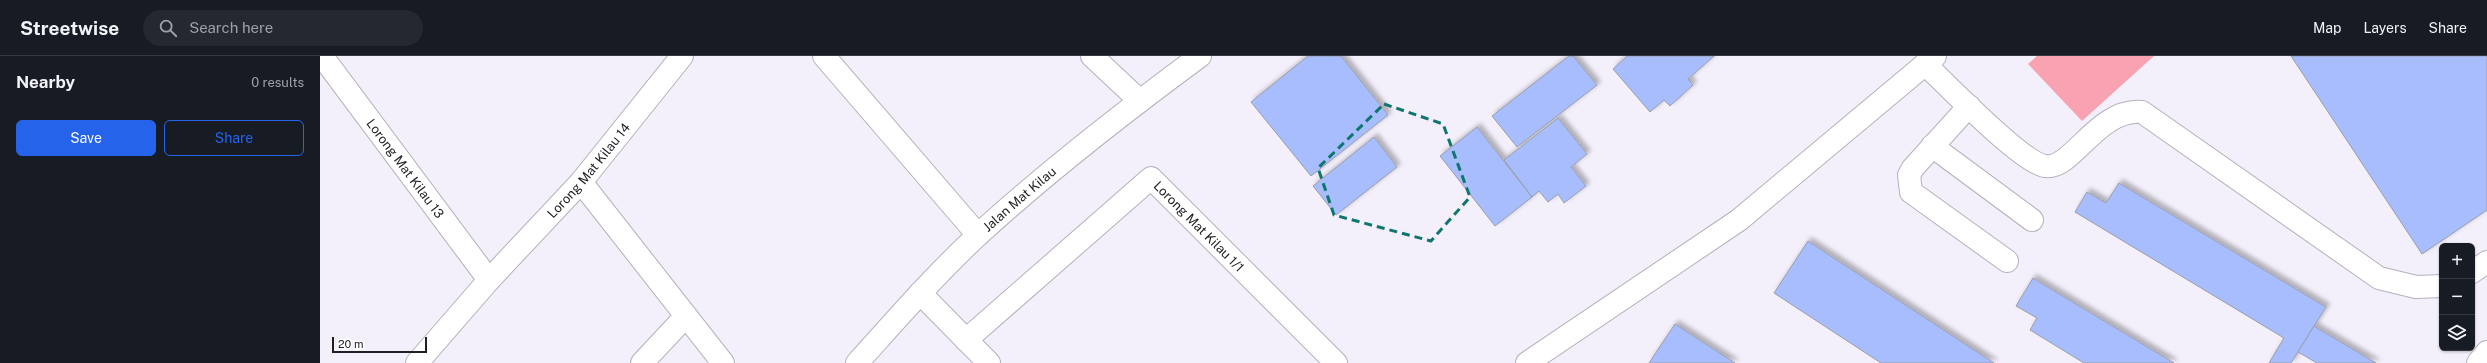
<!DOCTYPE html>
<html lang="en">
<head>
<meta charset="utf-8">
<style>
	body { margin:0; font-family:"Public Sans",sans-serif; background:#242831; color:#f1f3f6 }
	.controls { position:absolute; right:12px; bottom:12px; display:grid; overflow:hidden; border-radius:6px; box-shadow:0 1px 3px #0004 }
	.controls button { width:36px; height:36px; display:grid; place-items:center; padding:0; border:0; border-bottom:1px solid #363941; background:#171b24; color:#f1f3f6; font:20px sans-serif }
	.scale { position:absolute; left:12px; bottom:10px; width:95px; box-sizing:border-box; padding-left:4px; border:2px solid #201f23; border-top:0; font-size:11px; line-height:14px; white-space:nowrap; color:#201f23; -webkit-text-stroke:3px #fff; paint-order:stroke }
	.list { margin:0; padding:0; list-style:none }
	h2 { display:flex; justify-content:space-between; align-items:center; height:52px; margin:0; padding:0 16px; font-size:17px }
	h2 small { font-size:13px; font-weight:400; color:#9ea1a6 }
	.actions { display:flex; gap:8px; padding:12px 16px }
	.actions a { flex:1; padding:9px 0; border:1px solid #2563eb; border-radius:6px; text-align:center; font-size:14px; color:#2563eb }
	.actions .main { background:#2563eb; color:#fff }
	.icon { flex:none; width:22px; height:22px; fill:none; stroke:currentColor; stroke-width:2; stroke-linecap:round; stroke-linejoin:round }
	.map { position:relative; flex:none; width:2167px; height:307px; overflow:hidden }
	header { display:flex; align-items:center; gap:24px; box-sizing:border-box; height:56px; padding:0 20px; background:#171b24; border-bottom:1px solid #363941 }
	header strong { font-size:19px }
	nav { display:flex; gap:22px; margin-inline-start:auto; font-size:14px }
	.search { width:280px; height:36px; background:#242831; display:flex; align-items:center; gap:10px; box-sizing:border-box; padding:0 14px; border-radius:22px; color:#9ea1a6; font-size:15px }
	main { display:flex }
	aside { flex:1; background:#171b24 }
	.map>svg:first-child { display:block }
</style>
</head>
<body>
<header>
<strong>Streetwise</strong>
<div class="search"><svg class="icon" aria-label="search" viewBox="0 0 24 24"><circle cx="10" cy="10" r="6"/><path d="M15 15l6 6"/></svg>Search here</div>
<nav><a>Map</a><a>Layers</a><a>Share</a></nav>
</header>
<main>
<aside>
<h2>Nearby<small>0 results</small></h2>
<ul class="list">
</ul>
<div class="actions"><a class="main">Save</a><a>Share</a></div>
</aside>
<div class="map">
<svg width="2167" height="307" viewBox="0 0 2167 307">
	<defs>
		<filter id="shadow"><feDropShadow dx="3.5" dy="-3.5" stdDeviation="2" flood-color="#0004"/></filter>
	</defs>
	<rect width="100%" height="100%" fill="#f3effb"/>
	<!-- green -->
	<polygon fill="#f8a2b2" points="1717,0 1834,0 1762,65 1708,8"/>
	<!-- building -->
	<g fill="#a7bdfd" stroke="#9a9da8" filter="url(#shadow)">
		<polygon points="988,0 1021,0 1068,59 991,120 931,46"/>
		<polygon points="1249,0 1253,0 1277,29 1197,91 1172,60"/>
		<polygon points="1307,0 1394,0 1368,23 1373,29 1350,50 1344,44 1330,56 1293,13"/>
		<polygon points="1971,0 2167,0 2167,154 2102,198"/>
		<polygon points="1238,62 1267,98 1251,111 1266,130 1244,147 1238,138 1228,146 1219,135 1212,141 1184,104"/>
		<polygon points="1157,71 1212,141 1175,170 1120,100"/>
		<polygon points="1054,81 1077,111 1016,159 993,130"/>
		<polygon points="1799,127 2006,251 1971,307 1949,307 1964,282 1755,156 1767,136 1786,147"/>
		<polygon points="1488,185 1674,307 1561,307 1454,237"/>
		<polygon points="1713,222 1854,307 1764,307 1710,274 1717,262 1696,250"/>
		<polygon points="1355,268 1415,307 1329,307"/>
		<polygon points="1994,270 2056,307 1997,307 1978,296"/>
	</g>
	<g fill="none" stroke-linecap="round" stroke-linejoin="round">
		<!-- minor casing -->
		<g stroke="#b5b1bc" stroke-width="24">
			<g id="minor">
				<path id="s1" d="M2,0L169,224"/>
				<polyline points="504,0 658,179"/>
				<polyline points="772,0 820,45"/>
				<path d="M1605,8C1626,28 1702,107 1725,110C1752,115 1777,52 1822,56L2059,222L2096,231L2122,230"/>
				<polyline points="1649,50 1593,112 1589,119 1591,136 1687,205"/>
				<polyline points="1612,90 1712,164"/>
				<polyline points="261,126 403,307"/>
				<polyline points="2152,216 2167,206"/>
				<polyline points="600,237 669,307"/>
				<path id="s2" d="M646,284L831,122L1016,307"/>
				<path id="s3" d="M97,307L169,224L261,126L362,0"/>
				<polyline points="322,307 366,260"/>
				<path id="s4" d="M537,307C576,264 615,219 658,179C728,115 804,56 880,0"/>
				<polyline points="1207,307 1419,164 1615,0"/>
				<polyline points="2158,307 2167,296"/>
			</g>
		</g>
		<!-- minor -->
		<use href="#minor" stroke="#fff" stroke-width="22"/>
	</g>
	<!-- marked area -->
	<path fill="none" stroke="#0f766e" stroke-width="3" stroke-dasharray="8 5" stroke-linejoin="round" d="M1064,48L1123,68L1150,141L1111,185L1014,159L998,112Z"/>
	<g text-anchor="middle" stroke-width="4" stroke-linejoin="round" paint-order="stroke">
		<!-- street labels -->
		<g font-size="13" fill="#201f23" stroke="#fff">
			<text dy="5" stroke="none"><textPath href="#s1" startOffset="140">Lorong Mat Kilau 13</textPath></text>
			<text dy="5" stroke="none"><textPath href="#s3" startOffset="258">Lorong Mat Kilau 14</textPath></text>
			<text dy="5" stroke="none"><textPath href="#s4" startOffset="231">Jalan Mat Kilau</textPath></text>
			<text dy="5" stroke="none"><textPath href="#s2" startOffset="314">Lorong Mat Kilau 1/1</textPath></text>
		</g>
	</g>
</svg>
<div class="controls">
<button>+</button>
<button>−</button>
<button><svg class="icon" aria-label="layers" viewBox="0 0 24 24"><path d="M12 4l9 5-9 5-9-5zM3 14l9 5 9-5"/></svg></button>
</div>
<div class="scale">20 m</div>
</div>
</main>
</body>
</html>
